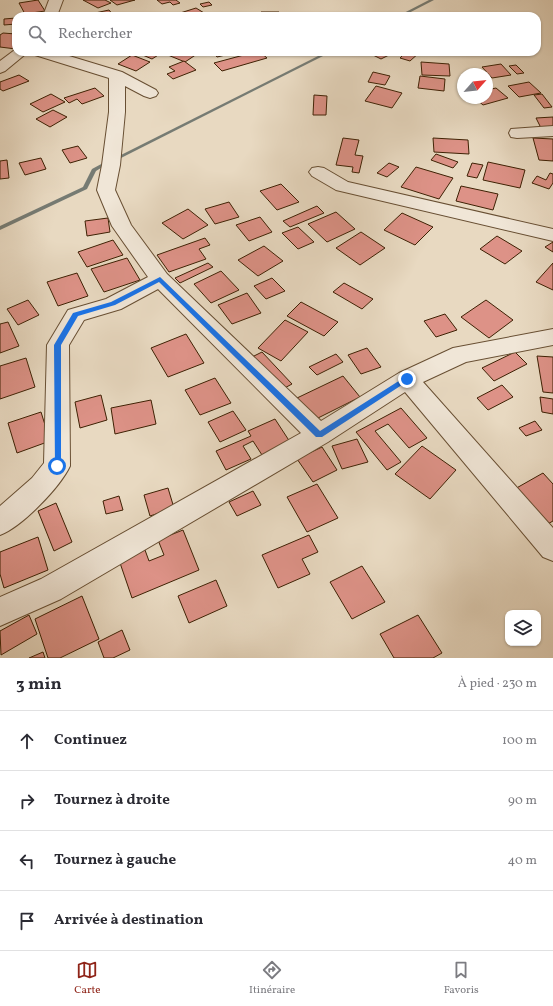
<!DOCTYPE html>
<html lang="fr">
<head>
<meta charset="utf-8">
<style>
	body { margin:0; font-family:Vollkorn,serif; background:#f2f2f3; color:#2b2b33 }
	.controls { position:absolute; right:12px; bottom:12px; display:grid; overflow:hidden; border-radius:8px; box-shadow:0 1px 3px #0004 }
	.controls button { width:36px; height:36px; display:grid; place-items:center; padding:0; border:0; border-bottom:1px solid #e1e1e2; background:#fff; color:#2b2b33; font:20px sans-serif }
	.compass { position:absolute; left:457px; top:68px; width:36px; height:36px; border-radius:50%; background:#fff; box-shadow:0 1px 3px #0004; rotate:63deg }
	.stop { position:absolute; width:12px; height:12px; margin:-9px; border:3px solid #1a73e8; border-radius:50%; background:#fff }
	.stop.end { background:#1a73e8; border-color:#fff; box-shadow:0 1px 4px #0008 }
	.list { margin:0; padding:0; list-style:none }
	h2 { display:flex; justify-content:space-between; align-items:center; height:52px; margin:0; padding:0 16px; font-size:17px }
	h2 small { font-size:13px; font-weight:400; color:#7c7c81 }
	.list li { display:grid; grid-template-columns:26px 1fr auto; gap:12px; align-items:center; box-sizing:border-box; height:60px; padding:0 16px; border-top:1px solid #e1e1e2 }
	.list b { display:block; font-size:15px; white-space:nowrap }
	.list em { font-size:13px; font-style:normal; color:#7c7c81 }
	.icon { flex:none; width:22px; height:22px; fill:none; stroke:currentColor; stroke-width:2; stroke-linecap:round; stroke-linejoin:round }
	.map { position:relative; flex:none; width:553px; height:658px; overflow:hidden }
	.search { position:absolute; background:#fff; box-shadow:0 1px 3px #0004; left:12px; right:12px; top:12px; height:44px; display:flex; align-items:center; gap:10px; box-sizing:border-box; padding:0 14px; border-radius:12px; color:#7c7c81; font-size:15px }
	.sheet { height:292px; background:#fff }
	nav { display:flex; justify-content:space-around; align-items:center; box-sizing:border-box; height:56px; border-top:1px solid #e1e1e2; background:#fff; font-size:11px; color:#7c7c81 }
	nav a { display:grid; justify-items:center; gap:2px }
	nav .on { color:#8f2418 }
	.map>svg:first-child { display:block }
</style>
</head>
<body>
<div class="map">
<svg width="553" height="658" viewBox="0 0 553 658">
	<rect width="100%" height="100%" fill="#e8d9c1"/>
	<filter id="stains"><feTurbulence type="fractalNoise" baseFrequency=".005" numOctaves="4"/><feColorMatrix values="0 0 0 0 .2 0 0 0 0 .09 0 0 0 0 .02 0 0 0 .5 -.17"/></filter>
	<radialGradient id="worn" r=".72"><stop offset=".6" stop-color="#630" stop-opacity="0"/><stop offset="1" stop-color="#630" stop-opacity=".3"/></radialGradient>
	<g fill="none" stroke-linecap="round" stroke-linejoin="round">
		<!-- stream -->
		<g fill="#767b73" fill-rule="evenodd">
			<polygon points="429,0 434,0 403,16 398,16"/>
			<polygon points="326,52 331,52 117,160 113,160 113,159"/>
			<polygon points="105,162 109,162 109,163 96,171 87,189 0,230 0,226 83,187 92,169"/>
		</g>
	</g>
	<!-- building -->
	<g fill="#dd9287" stroke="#3e2104">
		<polygon points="38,0 45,11 25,14 19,3"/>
		<polygon points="83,0 105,0 111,3 98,8"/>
		<polygon points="110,0 135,0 117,5"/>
		<polygon points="157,0 176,0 180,3 173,5 170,2 162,4"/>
		<polygon points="209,2 212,5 203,7 200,4"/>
		<polygon points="196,8 209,16 180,16 177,14"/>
		<polygon points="109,10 114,16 81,16"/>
		<polygon points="261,12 279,12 278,16 260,16"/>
		<polygon points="16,18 16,24 4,25 4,19"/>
		<polygon points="3,33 16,34 16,49 0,47 0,35"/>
		<polygon points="140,52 163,52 152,59 138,53"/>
		<polygon points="166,52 200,52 185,62 163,53"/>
		<polygon points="213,52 233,52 234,53 217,57"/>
		<polygon points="255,52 260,52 267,58 222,71 214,63"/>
		<polygon points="367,52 395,52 381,59"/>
		<polygon points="406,52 420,52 410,61 400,58"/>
		<polygon points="132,55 150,62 136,71 118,64"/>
		<polygon points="184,61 196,70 173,79 167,74 175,71 169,67"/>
		<polygon points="421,62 449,64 450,76 422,75"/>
		<polygon points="501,64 511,75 492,78 482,67"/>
		<polygon points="516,65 524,73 517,74 509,66"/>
		<polygon points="373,72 390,76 385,85 368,82"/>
		<polygon points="19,75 29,81 3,91 0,89 0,82"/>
		<polygon points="420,76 445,79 444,91 418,88"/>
		<polygon points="529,82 541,93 519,97 508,86"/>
		<polygon points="376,86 402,93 392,108 365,101"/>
		<polygon points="95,88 104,96 82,104 77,99 69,103 64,98"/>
		<polygon points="496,88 508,98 483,105 475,98 487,98 487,90"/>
		<polygon points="51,94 65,102 43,112 30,104"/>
		<polygon points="542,94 552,107 544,108 534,95"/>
		<polygon points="314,95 327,96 326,115 313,115"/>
		<polygon points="53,110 67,117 50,127 36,119"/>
		<polygon points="553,117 553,128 541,128 536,118"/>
		<polygon points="343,138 359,140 355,155 363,156 359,173 352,172 353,167 336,165"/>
		<polygon points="433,138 468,140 469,154 434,152"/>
		<polygon points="533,138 553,139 553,161 539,160"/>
		<polygon points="78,146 87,158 70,163 62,150"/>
		<polygon points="436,154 458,162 453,168 431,160"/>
		<polygon points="41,158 46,169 25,175 19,163"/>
		<polygon points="7,160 9,178 0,179 0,161"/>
		<polygon points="488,162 525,170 520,188 483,180"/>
		<polygon points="389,163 399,167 387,177 377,173"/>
		<polygon points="472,163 483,165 477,178 467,176"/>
		<polygon points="416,167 453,178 439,199 401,187"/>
		<polygon points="550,173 553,174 553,183 549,189 532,183 537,176 546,180"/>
		<polygon points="281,184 299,202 277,210 260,191"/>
		<polygon points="461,186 498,194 493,210 456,201"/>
		<polygon points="229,202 239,217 215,224 205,209"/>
		<polygon points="317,206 324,213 290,227 283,221"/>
		<polygon points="188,209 208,225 183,239 162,223"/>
		<polygon points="336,212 355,229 327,242 308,224"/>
		<polygon points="402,213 433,227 415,245 384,230"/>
		<polygon points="260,217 272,232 249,241 236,225"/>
		<polygon points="108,218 110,232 87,236 85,221"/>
		<polygon points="298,227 314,242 298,249 282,233"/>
		<polygon points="361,232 385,248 360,265 336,248"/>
		<polygon points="497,236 522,251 505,264 480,249"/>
		<polygon points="205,238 210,245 199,249 206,259 169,272 157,255"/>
		<polygon points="113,240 123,255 87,267 78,252"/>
		<polygon points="553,242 553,252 545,247"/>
		<polygon points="264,246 283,261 258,276 238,260"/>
		<polygon points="127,258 140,280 104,292 91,269"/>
		<polygon points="208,263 213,267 180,283 175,278"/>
		<polygon points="553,263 553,290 536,282"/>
		<polygon points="221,271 239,290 211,303 194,284"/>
		<polygon points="77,273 88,296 58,306 47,282"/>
		<polygon points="272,278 285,291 266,299 254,286"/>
		<polygon points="344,283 373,299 362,309 333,292"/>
		<polygon points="247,293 261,313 232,324 218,305"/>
		<polygon points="28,300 39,315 18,325 7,309"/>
		<polygon points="486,300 513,320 489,338 461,317"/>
		<polygon points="301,302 338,322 324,336 287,316"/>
		<polygon points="445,314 457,330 436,337 424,321"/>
		<polygon points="285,320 308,332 281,361 258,348"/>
		<polygon points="8,322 19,346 0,353 0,324"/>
		<polygon points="186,334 204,363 168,377 151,348"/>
		<polygon points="367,348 381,367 361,374 348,355"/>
		<polygon points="262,352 292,384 279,391 250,358"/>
		<polygon points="515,352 527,364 494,381 482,368"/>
		<polygon points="336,354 343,362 317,375 309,367"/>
		<polygon points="537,356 553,357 553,393 543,392"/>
		<polygon points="26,358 35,387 0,399 0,366"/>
		<polygon points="343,376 360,397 314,420 297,398"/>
		<polygon points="215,378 231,403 200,415 185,390"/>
		<polygon points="502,385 513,397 488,410 477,398"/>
		<polygon points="101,395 107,420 80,428 75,402"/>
		<polygon points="540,397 553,399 553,414 542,412"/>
		<polygon points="151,400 156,424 115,434 111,408"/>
		<polygon points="401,408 427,438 409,448 388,424 375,431 401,462 387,470 356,432"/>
		<polygon points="233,411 246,430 220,442 208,422"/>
		<polygon points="41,412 50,441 17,453 8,423"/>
		<polygon points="275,419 290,442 262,455 253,441 243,446 251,459 226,470 216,451 251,436 248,431"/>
		<polygon points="535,421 542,430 526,436 519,428"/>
		<polygon points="357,439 368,462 342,469 332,446"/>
		<polygon points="422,446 456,470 430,499 395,474"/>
		<polygon points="322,447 337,470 313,482 297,459"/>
		<polygon points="543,473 553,484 553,521 544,526 513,490"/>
		<polygon points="317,484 338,518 307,532 287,497"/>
		<polygon points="168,488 174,508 150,516 144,495"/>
		<polygon points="253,491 261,505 237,516 229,502"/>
		<polygon points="119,496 123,510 106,514 103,501"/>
		<polygon points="56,503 72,542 54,551 38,511"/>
		<polygon points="183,530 199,570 132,598 119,560 145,550 149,561 164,555 158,540"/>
		<polygon points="309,535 318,552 302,559 310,574 278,588 262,555"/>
		<polygon points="38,537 48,570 4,588 0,574 0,552"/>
		<polygon points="362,566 385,602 352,619 330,582"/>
		<polygon points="216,580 227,606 189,623 178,596"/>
		<polygon points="82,596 99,639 60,658 48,658 35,619"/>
		<polygon points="29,615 37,634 1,655 0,631"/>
		<polygon points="418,615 442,653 433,658 394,658 380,634"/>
		<polygon points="122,630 130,650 113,658 104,658 98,642"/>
		<polygon points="43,652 45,658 29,658"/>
	</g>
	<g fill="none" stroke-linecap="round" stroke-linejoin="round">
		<!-- minor casing -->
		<g stroke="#684f33" stroke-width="2">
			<g id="minor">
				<polygon points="49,0 63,0 57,16 43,16"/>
				<polygon points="16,49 16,52 28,52 5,71 0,73 0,61"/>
				<path d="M33,52H56L122,72L156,90L158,93L156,96L150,98L144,96L125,86V112L120,165L115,190L131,225L167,274L321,421L399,373L453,348L553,329V345L466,362L423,382L553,528V561L543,557L405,392L328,442L61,599L0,626V597L41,579L301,433L158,289L121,309L84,320L69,345L70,466C60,487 22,527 0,535V506L32,478L44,463L47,345L68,310L106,299L148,277L112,226L97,190L102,165L109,112V78L35,55Z"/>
				<polygon points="553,126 553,136 517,138 511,137 509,133 511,129"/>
				<polygon points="318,167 324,168 348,182 553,229 553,241 336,190 312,176 309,172 312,168"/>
			</g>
		</g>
		<!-- minor -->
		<use href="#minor" fill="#f0e6d7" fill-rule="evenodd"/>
	</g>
	<!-- route -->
	<polygon fill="#1a73e8" points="160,277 320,431 405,377 410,377 411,379 322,437 316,437 159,282 115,305 78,316 61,345 61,466 57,469 55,468 54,345 73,313 111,302"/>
	<rect width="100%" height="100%" filter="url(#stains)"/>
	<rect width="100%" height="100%" fill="url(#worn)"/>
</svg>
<div class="controls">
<button><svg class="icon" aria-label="layers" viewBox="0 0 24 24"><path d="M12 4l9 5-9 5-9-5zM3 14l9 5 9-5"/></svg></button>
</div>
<svg class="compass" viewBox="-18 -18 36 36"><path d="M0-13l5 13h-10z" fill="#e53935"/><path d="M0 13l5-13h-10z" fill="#7c7c81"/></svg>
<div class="stop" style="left:57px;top:466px"></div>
<div class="stop end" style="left:407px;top:379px"></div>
<div class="search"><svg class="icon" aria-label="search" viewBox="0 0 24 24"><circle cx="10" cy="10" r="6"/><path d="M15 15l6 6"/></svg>Rechercher</div>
</div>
<section class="sheet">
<h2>3 min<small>À pied · 230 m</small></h2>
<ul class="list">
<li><svg class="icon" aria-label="ahead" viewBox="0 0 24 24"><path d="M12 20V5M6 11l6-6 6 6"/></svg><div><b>Continuez</b></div><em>100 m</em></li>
<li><svg class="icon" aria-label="right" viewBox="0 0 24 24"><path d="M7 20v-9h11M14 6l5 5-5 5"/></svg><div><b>Tournez à droite</b></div><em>90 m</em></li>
<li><svg class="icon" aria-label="left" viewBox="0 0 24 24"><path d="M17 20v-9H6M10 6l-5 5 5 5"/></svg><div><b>Tournez à gauche</b></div><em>40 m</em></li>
<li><svg class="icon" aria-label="arrive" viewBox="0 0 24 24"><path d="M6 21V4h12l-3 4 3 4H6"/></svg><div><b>Arrivée à destination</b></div></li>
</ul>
</section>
<nav>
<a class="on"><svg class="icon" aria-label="map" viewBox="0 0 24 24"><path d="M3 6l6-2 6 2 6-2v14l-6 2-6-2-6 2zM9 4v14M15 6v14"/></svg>Carte</a>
<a><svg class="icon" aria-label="directions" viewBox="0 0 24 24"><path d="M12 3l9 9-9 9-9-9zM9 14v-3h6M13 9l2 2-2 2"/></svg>Itinéraire</a>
<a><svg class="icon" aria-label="saved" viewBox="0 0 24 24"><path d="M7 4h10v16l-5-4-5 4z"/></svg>Favoris</a>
</nav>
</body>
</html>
